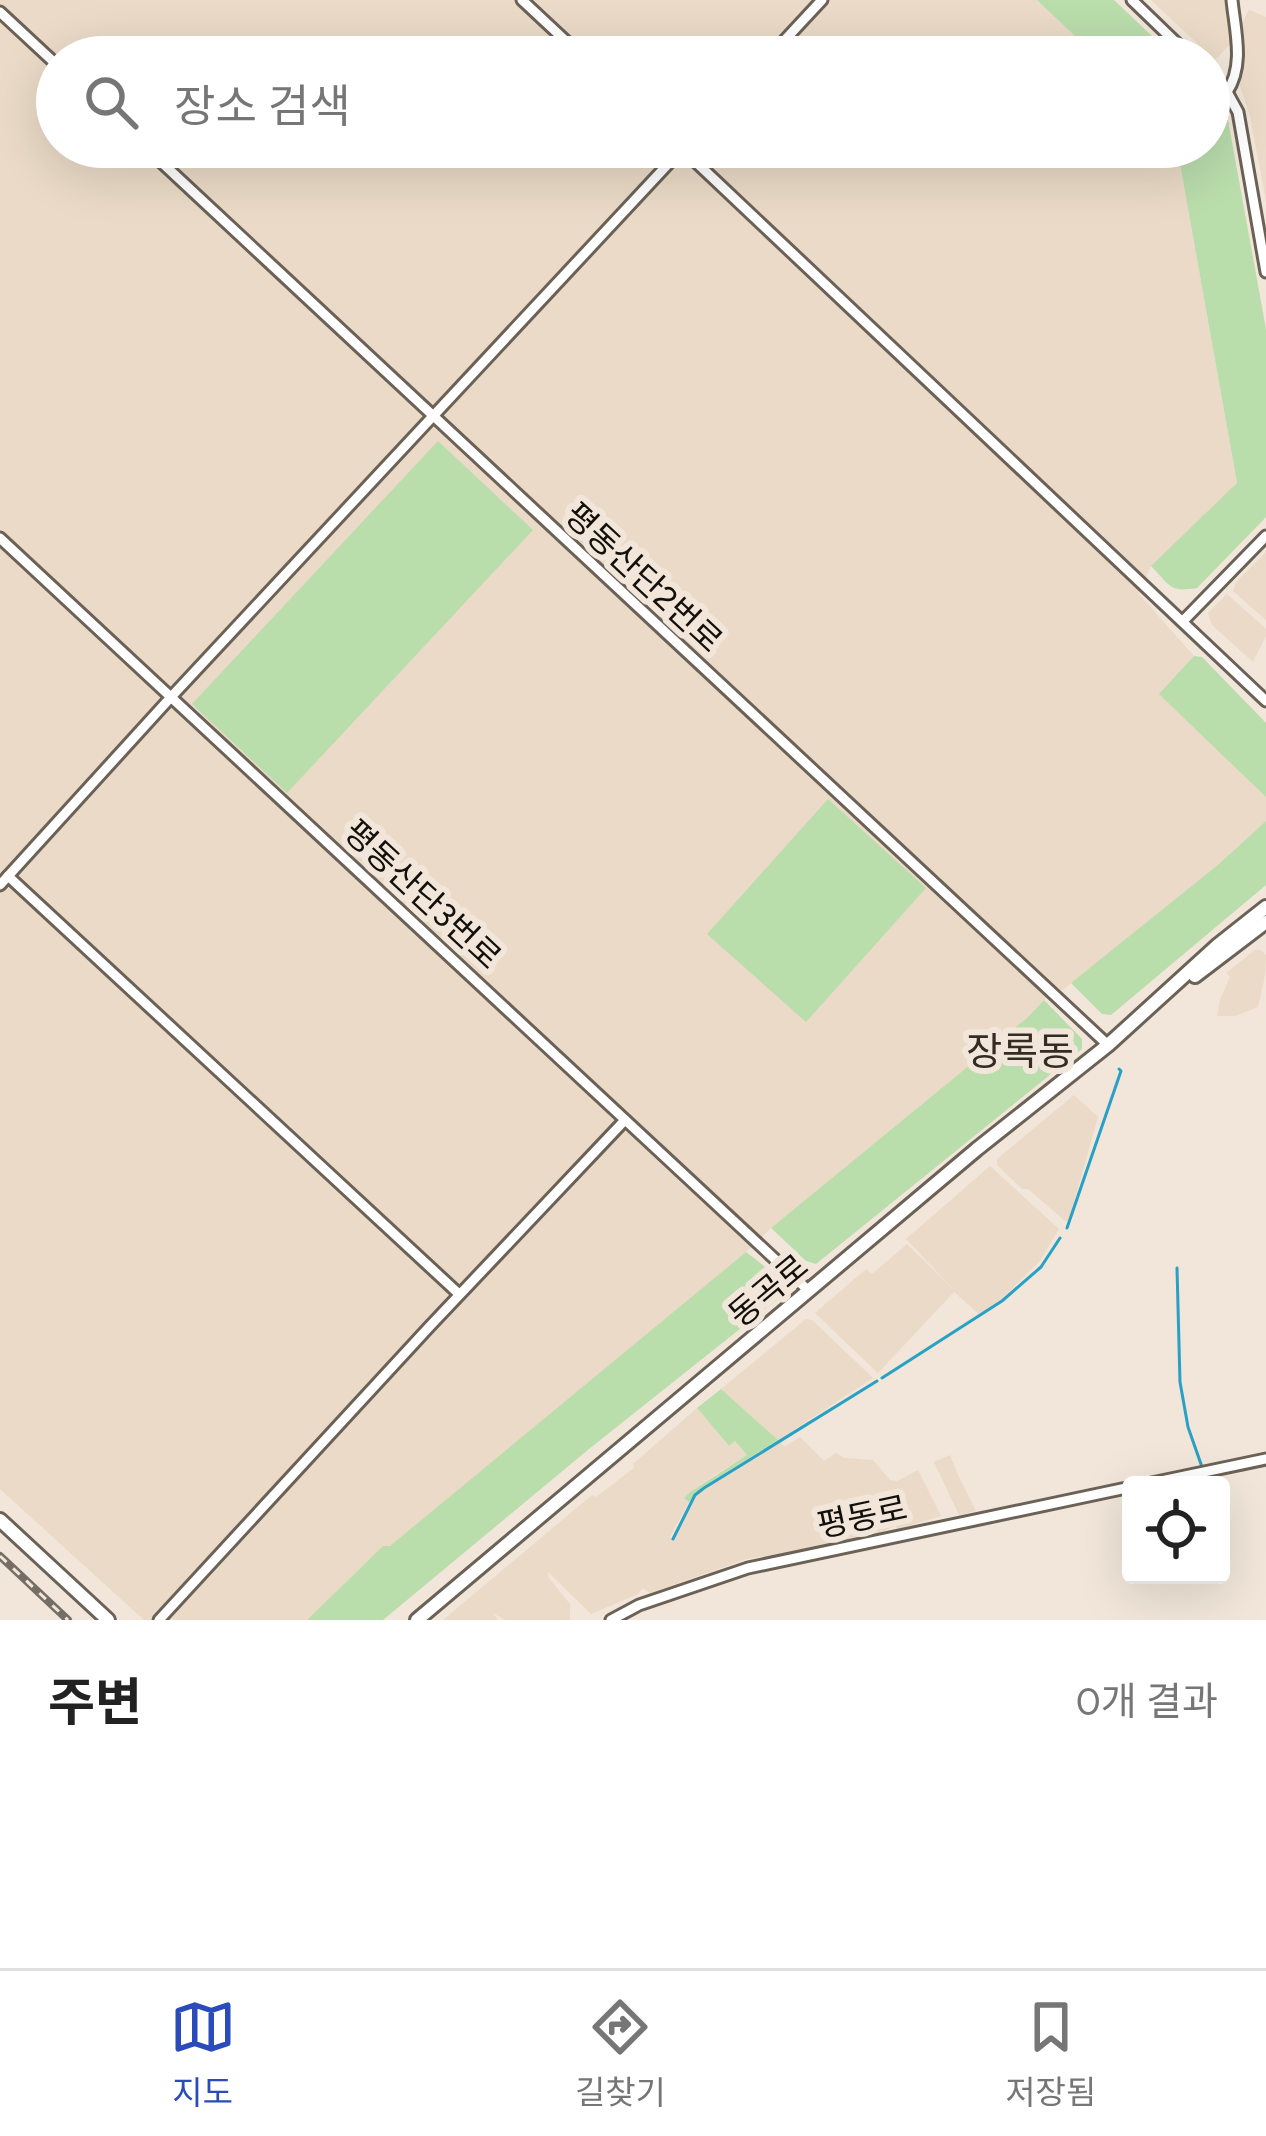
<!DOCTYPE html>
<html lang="ko">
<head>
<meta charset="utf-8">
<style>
	body { margin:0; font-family:Figtree,"Noto Sans KR",sans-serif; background:#f6f6f6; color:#222 }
	.controls { position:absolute; right:36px; bottom:36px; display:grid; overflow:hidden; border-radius:12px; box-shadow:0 12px 48px #0002 }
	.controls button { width:108px; height:108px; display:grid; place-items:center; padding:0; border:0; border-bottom:3px solid #e0e0e0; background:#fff; color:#222; font:60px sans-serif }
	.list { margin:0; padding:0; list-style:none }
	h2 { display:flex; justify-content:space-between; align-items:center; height:156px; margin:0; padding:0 48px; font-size:51px }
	h2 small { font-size:39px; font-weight:400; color:#767676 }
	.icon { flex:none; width:66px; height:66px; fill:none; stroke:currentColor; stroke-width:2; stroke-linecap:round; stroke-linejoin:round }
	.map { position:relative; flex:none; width:1266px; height:1620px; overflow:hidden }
	.search { position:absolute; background:#fff; box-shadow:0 12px 48px #0002; left:36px; right:36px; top:36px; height:132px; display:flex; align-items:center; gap:30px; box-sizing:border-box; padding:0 42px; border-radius:66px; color:#767676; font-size:45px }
	.sheet { height:348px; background:#fff }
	nav { display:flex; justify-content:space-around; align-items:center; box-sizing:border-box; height:168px; border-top:3px solid #e0e0e0; background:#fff; font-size:33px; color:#767676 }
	nav a { display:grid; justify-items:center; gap:6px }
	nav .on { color:#2c4bbb }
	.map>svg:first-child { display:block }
</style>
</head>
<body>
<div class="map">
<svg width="1266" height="1620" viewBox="0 0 1266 1620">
	<rect width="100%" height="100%" fill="#f1e6d9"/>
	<!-- built -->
	<g fill="#eadac7">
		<polygon points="0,0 1037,0 1097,57 57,57 57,147 1177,147 1237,484 1151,566 1139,594 1194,656 1160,694 1266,797 1266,821 1219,864 1064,989 1044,1000 1027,1018 771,1228 746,1252 450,1499 390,1546 383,1546 307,1620 144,1620 0,1489"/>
		<polygon points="1151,0 1229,0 1232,42 1215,60"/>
		<polygon points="1249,10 1266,17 1266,202 1250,116 1239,83 1238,30"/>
		<polygon points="1266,552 1266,620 1233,591 1236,582"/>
		<polygon points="1227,594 1266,629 1266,636 1253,662 1212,625 1208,613"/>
		<polygon points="1255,950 1261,950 1266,955 1265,976 1258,1007 1235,1016 1217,1016 1220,1000 1230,977 1226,973"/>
		<polygon points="1074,1095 1098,1117 1069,1220 1065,1221 1028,1189 1022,1189 997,1165 997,1159"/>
		<polygon points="990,1166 1059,1229 1040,1261 992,1308 980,1315 954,1292 878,1373 815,1313 866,1269 872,1274 907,1244 955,1291 906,1239"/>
		<polygon points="806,1319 812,1320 873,1378 778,1440 721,1389"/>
		<polygon points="697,1408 728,1445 735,1441 747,1455 710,1478 685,1497 689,1502 670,1537 673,1541 697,1495 705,1488 781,1442 784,1447 800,1437 824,1461 836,1453 845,1458 873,1460 890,1480 897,1481 918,1470 941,1516 898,1529 895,1526 869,1538 747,1559 650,1593 643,1588 638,1594 591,1614 548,1572 549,1578 570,1604 570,1620 505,1620 493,1613 498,1620 443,1620 592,1495 596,1497 634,1468 633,1464"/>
		<polygon points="950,1455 957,1473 976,1511 959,1515 934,1462"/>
	</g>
	<!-- green -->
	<g fill="#baddac">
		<polygon points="1037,0 1114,0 1174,57 1097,57"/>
		<path d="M1209,91L1226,109L1266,329V517L1197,588C1169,593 1170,585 1151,566L1237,483L1177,147H1209Z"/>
		<polygon points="438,441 533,530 287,793 192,704"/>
		<polygon points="1194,656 1202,657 1266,723 1266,797 1159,694"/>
		<polygon points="828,799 926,888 806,1022 707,934"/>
		<polygon points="1266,821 1266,885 1111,1015 1102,1014 1071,983 1219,864"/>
		<polygon points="1044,1000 1082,1039 1082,1049 816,1264 806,1261 771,1228 1027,1018"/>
		<path d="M746,1252C761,1264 782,1276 780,1297L589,1449L383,1620H307L383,1546H390Z"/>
		<polygon points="721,1389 778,1440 703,1487 689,1502 684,1498 689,1493 747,1455 735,1441 729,1446 697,1408"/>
	</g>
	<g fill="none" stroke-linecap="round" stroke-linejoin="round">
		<!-- stream -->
		<g stroke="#28a1c4" stroke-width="3">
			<polyline points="1067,1228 1121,1071 1119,1069"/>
			<polyline points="1177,1268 1180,1382 1188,1427 1202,1467"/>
			<polyline points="882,1378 1002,1301 1041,1267 1060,1238"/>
			<polyline points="673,1539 695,1495 704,1488 877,1381"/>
		</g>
		<!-- minor casing -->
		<g stroke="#6b6257" stroke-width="15">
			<g id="minor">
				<polyline points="522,0 583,57"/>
				<polyline points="1132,0 1191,57"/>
				<polyline points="0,12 57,65"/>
				<polyline points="769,57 822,0"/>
				<polyline points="1209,74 1227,92 1238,112 1266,272"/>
				<path d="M1227,92C1245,65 1235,31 1232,0"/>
				<polyline points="145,147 1108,1045"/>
				<polyline points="681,148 1266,701"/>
				<polyline points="0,538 809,1291"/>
				<polyline points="1183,621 1266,536"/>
				<polyline points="8,876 459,1294"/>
				<polyline points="0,885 172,696 684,147"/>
				<polyline points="1142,1485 1266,1459"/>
				<polyline points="159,1620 430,1326 625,1120"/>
				<polyline points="611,1620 639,1605 748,1568 1131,1487"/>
			</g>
		</g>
		<!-- major casing -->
		<g stroke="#6b6257" stroke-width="18">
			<g id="major">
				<polyline points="1195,976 1266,922"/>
				<polyline points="0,1520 108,1620"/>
				<polyline points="417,1620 977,1149 1108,1045 1218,945 1266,907"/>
			</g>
		</g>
		<!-- minor -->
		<use href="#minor" stroke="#fff" stroke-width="9"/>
		<!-- major -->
		<use href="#major" stroke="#fff" stroke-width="12"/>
		<!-- rail casing -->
		<g stroke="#756e66" stroke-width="8">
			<polyline id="rail" points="0,1556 68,1620"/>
		</g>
		<!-- rail -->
		<use href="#rail" stroke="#f1e6d9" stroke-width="3" stroke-dasharray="9" stroke-linecap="butt"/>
	</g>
	<g text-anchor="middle" stroke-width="12" stroke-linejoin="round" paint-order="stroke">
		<!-- street labels -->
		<g font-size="33" fill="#130f0b" stroke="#f1e6d9">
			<text transform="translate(644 577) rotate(43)" y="12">평동산단2번로</text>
			<text transform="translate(423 894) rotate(43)" y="12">평동산단3번로</text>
			<text transform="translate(768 1290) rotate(-40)" y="12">동곡로</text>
			<text transform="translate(862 1516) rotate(-12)" y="12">평동로</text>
		</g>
		<!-- quarter labels -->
		<g font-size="39" fill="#342c22" stroke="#f1e6d9">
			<text x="1020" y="1065">장록동</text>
		</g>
	</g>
</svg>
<div class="controls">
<button><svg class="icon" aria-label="locate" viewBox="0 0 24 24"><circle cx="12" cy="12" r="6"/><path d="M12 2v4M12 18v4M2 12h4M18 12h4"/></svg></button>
</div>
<div class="search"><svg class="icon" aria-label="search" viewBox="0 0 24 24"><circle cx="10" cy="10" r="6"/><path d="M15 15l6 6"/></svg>장소 검색</div>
</div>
<section class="sheet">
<h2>주변<small>0개 결과</small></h2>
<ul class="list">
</ul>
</section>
<nav>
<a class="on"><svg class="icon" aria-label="map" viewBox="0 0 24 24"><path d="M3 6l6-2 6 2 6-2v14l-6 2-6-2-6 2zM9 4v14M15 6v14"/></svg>지도</a>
<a><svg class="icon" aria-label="directions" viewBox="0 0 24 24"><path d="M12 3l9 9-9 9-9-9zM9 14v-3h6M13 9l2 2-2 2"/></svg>길찾기</a>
<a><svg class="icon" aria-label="saved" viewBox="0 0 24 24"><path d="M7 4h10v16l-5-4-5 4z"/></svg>저장됨</a>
</nav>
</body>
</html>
